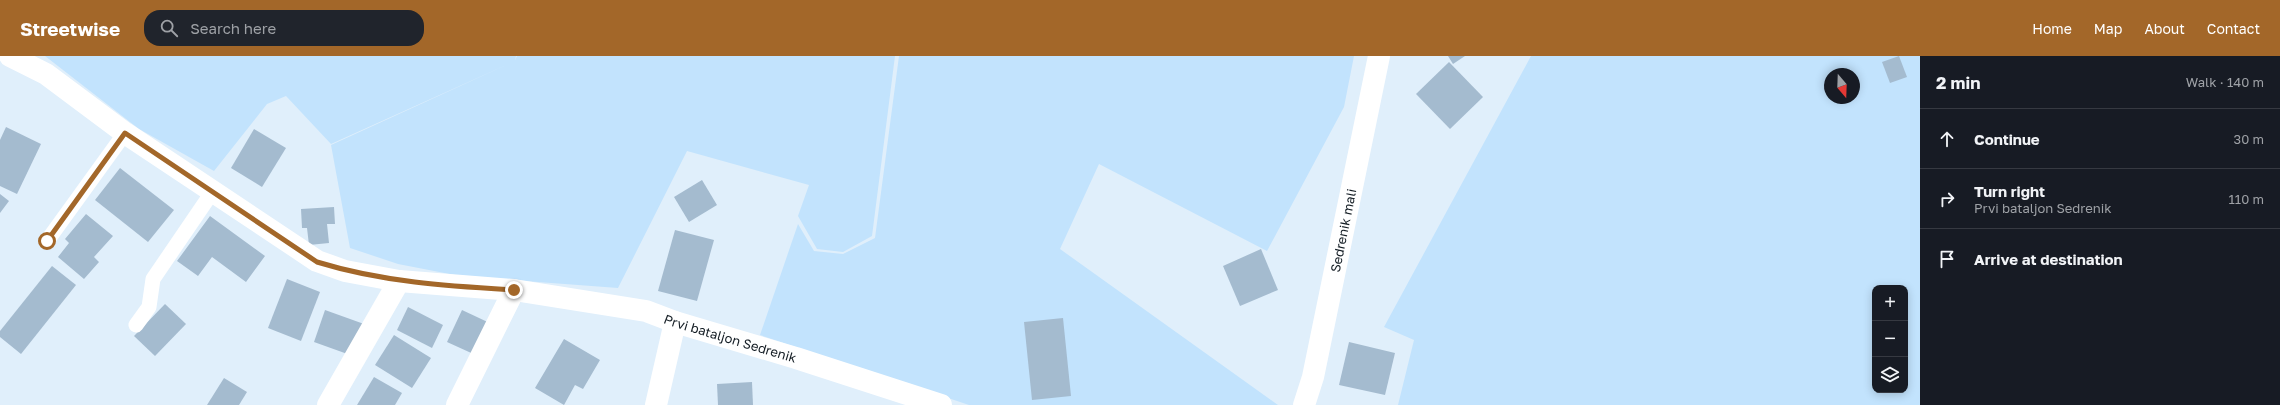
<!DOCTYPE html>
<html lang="en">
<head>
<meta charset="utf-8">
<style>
	body { margin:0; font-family:"Golos Text",sans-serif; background:#20242c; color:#f1f3f6 }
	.controls { position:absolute; right:12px; bottom:12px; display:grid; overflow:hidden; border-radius:8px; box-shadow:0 2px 10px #0003 }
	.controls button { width:36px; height:36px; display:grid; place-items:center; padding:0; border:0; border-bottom:1px solid #363941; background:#171b24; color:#f1f3f6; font:20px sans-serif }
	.compass { position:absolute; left:1824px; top:12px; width:36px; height:36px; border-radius:50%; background:#171b24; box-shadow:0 2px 10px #0003; rotate:161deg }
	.stop { position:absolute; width:12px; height:12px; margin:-9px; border:3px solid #a36729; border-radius:50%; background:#fff }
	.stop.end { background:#a36729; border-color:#fff; box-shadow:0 1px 4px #0008 }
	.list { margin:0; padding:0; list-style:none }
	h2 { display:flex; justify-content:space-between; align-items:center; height:52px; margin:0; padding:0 16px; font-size:17px }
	h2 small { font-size:13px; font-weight:400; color:#9ea1a6 }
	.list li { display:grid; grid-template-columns:26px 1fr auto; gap:12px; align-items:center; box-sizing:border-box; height:60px; padding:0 16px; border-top:1px solid #363941 }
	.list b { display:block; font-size:15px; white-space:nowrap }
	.list p { margin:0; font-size:13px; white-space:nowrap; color:#9ea1a6 }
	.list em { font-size:13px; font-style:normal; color:#9ea1a6 }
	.icon { flex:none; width:22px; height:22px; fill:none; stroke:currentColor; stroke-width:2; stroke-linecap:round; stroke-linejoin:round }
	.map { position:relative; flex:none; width:1920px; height:349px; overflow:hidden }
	header { display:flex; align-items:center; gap:24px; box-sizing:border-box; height:56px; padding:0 20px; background:#a36729; color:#fff }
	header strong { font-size:19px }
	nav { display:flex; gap:22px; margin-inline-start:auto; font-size:14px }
	.search { width:280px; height:36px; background:#20242c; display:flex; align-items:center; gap:10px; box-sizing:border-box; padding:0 14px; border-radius:16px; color:#9ea1a6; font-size:15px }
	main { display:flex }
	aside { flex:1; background:#171b24 }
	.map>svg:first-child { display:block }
</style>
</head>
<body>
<header>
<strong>Streetwise</strong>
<div class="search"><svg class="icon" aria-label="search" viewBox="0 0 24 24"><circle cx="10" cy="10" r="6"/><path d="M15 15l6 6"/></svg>Search here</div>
<nav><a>Home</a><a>Map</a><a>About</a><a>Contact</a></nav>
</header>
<main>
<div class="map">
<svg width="1920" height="349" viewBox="0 0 1920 349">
	<rect width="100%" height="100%" fill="#e0effb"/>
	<!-- green -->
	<g fill="#c2e3fd" fill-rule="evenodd">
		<polygon points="45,0 516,0 515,4 517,0 895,0 872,180 843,196 817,193 798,160 809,129 687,95 618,232 460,220 398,208 350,192 331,89 515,5 331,88 286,40 267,48 214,115 139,73"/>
		<polygon points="899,0 1354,0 1344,51 1267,195 1099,108 1060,193 1278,349 969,349 760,279 798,168 814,195 843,198 875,182"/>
		<path d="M1531,0H1920V349H1398L1414,284L1384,271ZM1830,18H1854V42H1830ZM1875,232H1905V334H1875Z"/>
	</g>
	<!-- building -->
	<g fill="#a4bbcf">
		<polygon points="1448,0 1465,0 1453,8"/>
		<polygon points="1899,0 1907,21 1890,27 1882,6"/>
		<polygon points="1449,6 1483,41 1450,73 1416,38"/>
		<polygon points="6,71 41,88 17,138 0,130 0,84"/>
		<polygon points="254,73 286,92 262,131 231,112"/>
		<polygon points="120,112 174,154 148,186 95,144"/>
		<polygon points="702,124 717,149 689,166 674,141"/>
		<polygon points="0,138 9,145 0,157"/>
		<polygon points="334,151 335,168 327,168 329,187 309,189 307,172 302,172 301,153"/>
		<polygon points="86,158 113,180 94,201 99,206 84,223 58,201 69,187 65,183"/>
		<polygon points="210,160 265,200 246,226 212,201 198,220 177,205"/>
		<polygon points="675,174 714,184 697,245 658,235"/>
		<polygon points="1261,193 1278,234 1240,250 1223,210"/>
		<polygon points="52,210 76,229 21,298 0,281 0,275"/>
		<polygon points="287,223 320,236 301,285 268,272"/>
		<polygon points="165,248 186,268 155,300 134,280"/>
		<polygon points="408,251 443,269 432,292 397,274"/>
		<polygon points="325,254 364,268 353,300 314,286"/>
		<polygon points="462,254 494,269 480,301 447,286"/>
		<polygon points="1063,262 1071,340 1032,344 1024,266"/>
		<polygon points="394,279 431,302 412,332 375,309"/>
		<polygon points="564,283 600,304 583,333 575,329 564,349 535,332"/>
		<polygon points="1349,286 1395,297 1385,339 1339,329"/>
		<polygon points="374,321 402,337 395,349 357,349"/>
		<polygon points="224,322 247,336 239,349 207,349"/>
		<polygon points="752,326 753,349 718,349 717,328"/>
	</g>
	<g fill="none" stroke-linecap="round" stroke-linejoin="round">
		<!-- lane -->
		<g stroke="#fff" stroke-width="15">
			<polyline points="47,185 125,77"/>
			<polyline points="136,269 149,251 153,223 213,135"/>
		</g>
		<!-- street -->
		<g stroke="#fff" stroke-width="22">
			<path id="s1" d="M10,0L46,18L125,77L317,205L345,215L399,225L514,234L646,255L675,266L796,302L941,349"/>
			<polyline points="328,349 399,225"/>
			<polyline points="457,349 514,234"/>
			<polyline points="656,349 675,266"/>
			<path id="s2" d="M1304,349L1313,321L1379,0"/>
		</g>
	</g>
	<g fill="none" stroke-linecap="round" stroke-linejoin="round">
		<!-- route -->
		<path stroke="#a36729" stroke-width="5" d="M47,185L125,77L317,206C382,226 447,230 514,234"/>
	</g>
	<g text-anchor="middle" stroke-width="3" stroke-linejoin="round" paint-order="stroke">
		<!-- street labels -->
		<g font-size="13" fill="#141d24" stroke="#f6fbff">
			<text dy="5" stroke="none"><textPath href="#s2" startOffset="179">Sedrenik mali</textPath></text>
			<text dy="5" stroke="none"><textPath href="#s1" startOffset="792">Prvi bataljon Sedrenik</textPath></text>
		</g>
	</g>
</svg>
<div class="controls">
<button>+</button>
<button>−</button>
<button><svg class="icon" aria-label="layers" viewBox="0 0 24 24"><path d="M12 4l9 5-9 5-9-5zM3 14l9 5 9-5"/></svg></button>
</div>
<svg class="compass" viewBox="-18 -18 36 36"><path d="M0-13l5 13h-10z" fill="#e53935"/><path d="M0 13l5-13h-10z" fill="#9ea1a6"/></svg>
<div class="stop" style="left:47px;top:185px"></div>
<div class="stop end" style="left:514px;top:234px"></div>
</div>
<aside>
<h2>2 min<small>Walk · 140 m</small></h2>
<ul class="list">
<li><svg class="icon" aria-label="ahead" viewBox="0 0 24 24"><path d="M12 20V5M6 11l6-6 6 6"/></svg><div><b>Continue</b></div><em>30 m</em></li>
<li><svg class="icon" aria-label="right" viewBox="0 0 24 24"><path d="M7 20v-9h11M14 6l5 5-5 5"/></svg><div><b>Turn right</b><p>Prvi bataljon Sedrenik</p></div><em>110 m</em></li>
<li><svg class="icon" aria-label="arrive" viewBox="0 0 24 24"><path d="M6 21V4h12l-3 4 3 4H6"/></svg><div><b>Arrive at destination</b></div></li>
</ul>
</aside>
</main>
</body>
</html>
